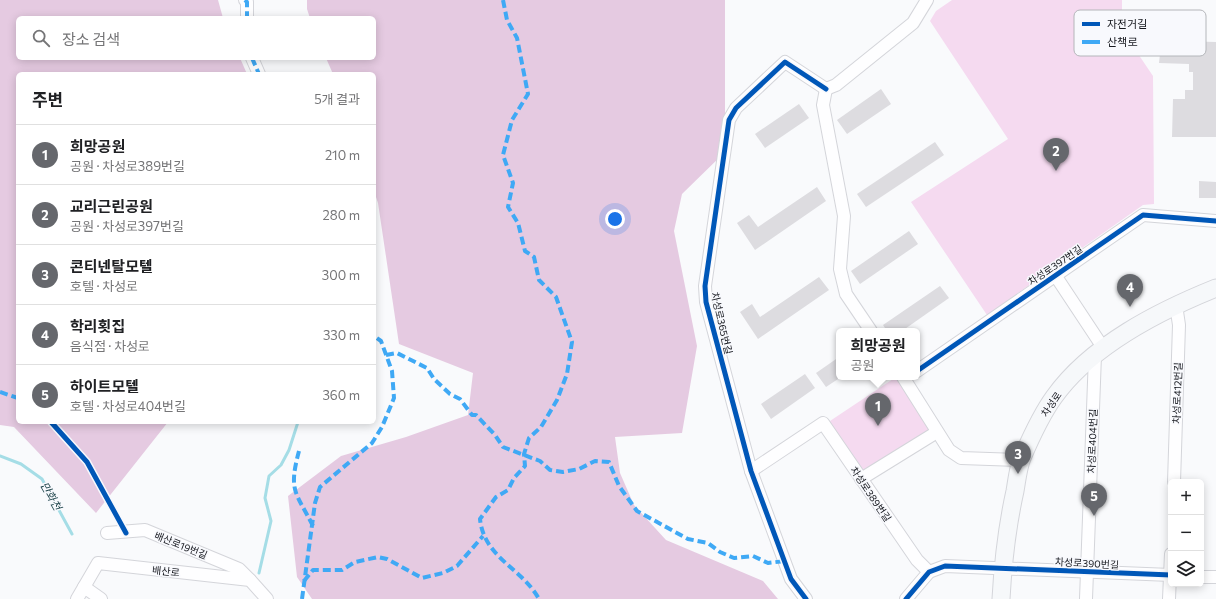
<!DOCTYPE html>
<html lang="ko">
<head>
<meta charset="utf-8">
<style>
	body { margin:0; font-family:Commissioner,"Noto Sans KR",sans-serif; background:#f6f6f6; color:#202124 }
	.controls { position:absolute; right:12px; bottom:12px; display:grid; overflow:hidden; border-radius:6px; box-shadow:0 2px 10px #0003 }
	.controls button { width:36px; height:36px; display:grid; place-items:center; padding:0; border:0; border-bottom:1px solid #e0e0e0; background:#fff; color:#202124; font:20px sans-serif }
	.you { position:absolute; left:615px; top:219px; width:14px; height:14px; margin:-10px; border:3px solid #fff; border-radius:50%; background:#1a73e8; box-shadow:0 0 0 6px #1a73e833 }
	.badge { display:grid; place-items:center; width:26px; height:26px; border-radius:50%; background:#65676c; color:#fff; font-size:13px; font-weight:700 }
	.pin { position:absolute; translate:-50% -33px; filter:drop-shadow(0 1px 2px #0008) }
	.pin::after { content:''; position:absolute; top:21px; width:14px; height:12px; background:inherit; clip-path:polygon(0 0,100% 0,50% 100%) }
	.popup { position:absolute; left:836px; top:328px; width:84px; height:52px; box-sizing:border-box; display:grid; place-content:center; border-radius:6px; background:#fff; filter:drop-shadow(0 1px 3px #0005); font-size:13px; white-space:nowrap; color:#757577 }
	.popup b { font-size:15px; color:#202124 }
	.popup::after { content:''; position:absolute; left:50%; top:100%; margin-left:-8px; border:8px solid transparent; border-top-color:#fff }
	.list { margin:0; padding:0; list-style:none }
	h2 { display:flex; justify-content:space-between; align-items:center; height:52px; margin:0; padding:0 16px; font-size:17px }
	h2 small { font-size:13px; font-weight:400; color:#757577 }
	.list li { display:grid; grid-template-columns:26px 1fr auto; gap:12px; align-items:center; box-sizing:border-box; height:60px; padding:0 16px; border-top:1px solid #e0e0e0 }
	.list b { display:block; font-size:15px; white-space:nowrap }
	.list p { margin:0; font-size:13px; white-space:nowrap; color:#757577 }
	.list em { font-size:13px; font-style:normal; color:#757577 }
	.icon { flex:none; width:22px; height:22px; fill:none; stroke:currentColor; stroke-width:2; stroke-linecap:round; stroke-linejoin:round }
	.map { position:relative; flex:none; width:1216px; height:599px; overflow:hidden }
	.search { position:absolute; background:#fff; box-shadow:0 2px 10px #0003; left:16px; top:16px; width:360px; height:44px; display:flex; align-items:center; gap:10px; box-sizing:border-box; padding:0 14px; border-radius:6px; color:#757577; font-size:15px }
	.panel { position:absolute; background:#fff; box-shadow:0 2px 10px #0003; left:16px; top:72px; width:360px; height:352px; border-radius:6px }
	.map>svg:first-child { display:block }
</style>
</head>
<body>
<div class="map">
<svg width="1216" height="599" viewBox="0 0 1216 599">
	<rect width="100%" height="100%" fill="#f9fafc"/>
	<!-- green -->
	<g fill="#f5daf0">
		<polygon points="952,0 1122,0 1122,30 1153,76 1154,204 1143,205 987,315 911,202 1008,139 930,21 936,11"/>
		<polygon points="896,377 929,430 864,470 860,468 827,423"/>
	</g>
	<!-- forest -->
	<g fill="#e5cae1">
		<polygon points="0,0 218,0 223,18 18,18 18,58 240,58 247,74 18,74 18,422 168,422 96,513 14,427 0,425"/>
		<polygon points="307,0 725,0 725,152 682,194 674,231 697,346 682,433 615,437 620,473 634,505 666,540 763,581 778,599 312,599 297,577 288,496 341,456 406,437 468,415 473,373 399,344 378,203 374,191 374,74 333,74 326,58 374,58 374,18 310,18 307,9"/>
	</g>
	<g fill="none" stroke-linecap="round" stroke-linejoin="round">
		<!-- stream -->
		<g stroke="#a5dde6" stroke-width="3">
			<polyline points="0,456 21,464 42,479 72,534"/>
			<polyline points="259,573 271,521 265,498 269,476 281,465 289,450 298,422"/>
		</g>
	</g>
	<!-- building -->
	<g fill="#dddce0">
		<polygon points="1162,36 1179,36 1179,41 1216,42 1216,137 1172,137 1173,99 1185,99 1185,90 1193,90 1193,72 1189,72 1189,64 1159,63"/>
		<polygon points="881,89 891,104 847,134 837,120"/>
		<polygon points="799,104 809,118 765,148 755,134"/>
		<polygon points="935,142 944,155 866,207 857,194"/>
		<polygon points="1199,181 1216,182 1216,198 1199,198"/>
		<polygon points="817,187 826,201 755,250 737,223 749,215 758,227"/>
		<polygon points="909,231 918,244 860,284 851,271"/>
		<polygon points="819,277 829,290 758,339 740,312 752,304 760,317"/>
		<polygon points="940,286 949,298 902,331 887,331 883,325"/>
		<polygon points="839,357 839,377 841,377 826,387 816,373"/>
		<polygon points="805,374 815,388 771,419 761,404"/>
	</g>
	<g fill="none" stroke-linecap="round" stroke-linejoin="round">
		<!-- street casing -->
		<g stroke="#d4d5da" stroke-width="14">
			<g id="street">
				<polyline points="245,0 247,2 247,18"/>
				<polyline points="252,58 259,74"/>
				<polyline points="826,89 823,105 844,216 840,269 846,294 871,331"/>
				<polyline points="826,89 836,85 913,23 927,0"/>
				<polyline points="1055,275 1104,349"/>
				<polyline points="917,371 1143,215 1216,221"/>
				<polyline points="903,377 949,450 961,458 1021,460"/>
				<polyline points="751,471 823,423 917,560 929,572"/>
				<polyline points="861,479 937,432"/>
				<polyline points="1174,482 1179,325 1176,305"/>
				<polyline points="107,533 145,530 239,569 250,580"/>
				<polyline points="1201,577 1216,577"/>
				<polyline points="84,587 101,599"/>
				<polyline points="77,599 98,563 250,580 267,599"/>
				<polyline points="806,599 791,579 751,471 706,302 705,286 729,120 736,108 785,62 826,89"/>
				<polyline points="906,599 929,572 945,566 1171,575"/>
				<polyline points="1086,599 1095,355"/>
				<polyline points="1169,599 1171,554"/>
			</g>
		</g>
		<!-- secondary casing -->
		<g stroke="#d4d5da" stroke-width="19">
			<path id="secondary" d="M1001,599C1003,562 1007,527 1015,491C1017,480 1018,468 1022,458C1031,437 1041,415 1054,397C1091,345 1159,311 1216,288"/>
		</g>
		<!-- street -->
		<use href="#street" stroke="#fefeff" stroke-width="12"/>
		<!-- secondary -->
		<use href="#secondary" stroke="#f6f8fa" stroke-width="17"/>
		<!-- quiet -->
		<g stroke="#3fa9f5" stroke-width="4" stroke-dasharray="8 4" stroke-linecap="butt">
			<polyline points="245,0 247,2 247,18"/>
			<path d="M503,0L507,20L517,38L528,94L512,120L503,155L513,183L508,207L518,223L525,251L534,257L539,280L556,297L572,342L567,374L557,400L541,427L529,438L524,454L525,466L514,478L508,490L496,497L480,519C484,558 522,568 539,599"/>
			<polyline points="252,58 259,74"/>
			<polyline points="386,355 397,353 427,368 434,379 450,394 460,399 472,415 476,415 495,435 503,447 540,461 550,470 563,472 579,469 595,461 609,462 619,486 637,511 688,539 708,543 720,552 734,558 753,556 768,563 785,561"/>
			<polyline points="0,392 18,398"/>
			<path d="M299,451C288,492 296,492 313,526"/>
			<polyline points="304,581 313,570 342,570 355,562 378,557 387,559 422,578 443,573 457,566 483,536"/>
			<polyline points="302,599 315,503 320,487 372,443 382,427 394,398 392,371 381,341 374,336"/>
		</g>
		<!-- cycleway casing -->
		<g stroke="#f8f9fd" stroke-width="8">
			<g id="cycleway">
				<polyline points="917,371 1143,215 1216,221"/>
				<polyline points="51,422 87,462 126,533"/>
				<polyline points="806,599 791,579 751,471 706,302 705,286 729,120 736,108 785,62 826,89"/>
				<polyline points="906,599 929,572 945,566 1171,575"/>
			</g>
		</g>
		<!-- cycleway -->
		<use href="#cycleway" stroke="#0057b8" stroke-width="5"/>
	</g>
	<g text-anchor="middle" stroke-width="3" stroke-linejoin="round" paint-order="stroke">
		<!-- street labels -->
		<g font-size="10" fill="#16181e" stroke="#f8f9fd">
			<text transform="translate(1055 265) rotate(-34)" y="4">차성로397번길</text>
			<text transform="translate(722 323) rotate(77)" y="4">차성로365번길</text>
			<text transform="translate(1177 393) rotate(-88)" y="4">차성로412번길</text>
			<text transform="translate(1051 404) rotate(-56)" y="4">차성로</text>
			<text transform="translate(1092 441) rotate(-88)" y="4">차성로404번길</text>
			<text transform="translate(871 494) rotate(56)" y="4">차성로389번길</text>
			<text transform="translate(181 545) rotate(22)" y="4">배산로19번길</text>
			<text transform="translate(1087 563) rotate(3)" y="4">차성로390번길</text>
			<text transform="translate(166 571) rotate(6)" y="4">배산로</text>
		</g>
		<!-- water labels -->
		<g font-size="11" font-style="italic" fill="#1e444a" stroke="#f8f9fd">
			<text transform="translate(51 496) rotate(60)" y="4">만화천</text>
		</g>
	</g>
	<!-- legend -->
	<rect x="1074" y="10" width="132" height="46" rx="6" fill="#f8f9fd" stroke="#b4b6ba" stroke-width="1"/>
	<rect x="1082" y="22" width="18" height="4" fill="#0057b8"/>
	<rect x="1082" y="40" width="18" height="4" fill="#3fa9f5"/>
	<g font-size="11" fill="#16181e">
		<text x="1107" y="28">자전거길</text>
		<text x="1107" y="46">산책로</text>
	</g>
</svg>
<div class="controls">
<button>+</button>
<button>−</button>
<button><svg class="icon" aria-label="layers" viewBox="0 0 24 24"><path d="M12 4l9 5-9 5-9-5zM3 14l9 5 9-5"/></svg></button>
</div>
<div class="you"></div>
<div class="pin badge" style="left:878px;top:426px">1</div>
<div class="popup"><b>희망공원</b>공원</div>
<div class="pin badge" style="left:1056px;top:171px">2</div>
<div class="pin badge" style="left:1018px;top:474px">3</div>
<div class="pin badge" style="left:1130px;top:307px">4</div>
<div class="pin badge" style="left:1094px;top:516px">5</div>
<div class="search"><svg class="icon" aria-label="search" viewBox="0 0 24 24"><circle cx="10" cy="10" r="6"/><path d="M15 15l6 6"/></svg>장소 검색</div>
<section class="panel">
<h2>주변<small>5개 결과</small></h2>
<ul class="list">
<li><span class="badge">1</span><div><b>희망공원</b><p>공원 · 차성로389번길</p></div><em>210 m</em></li>
<li><span class="badge">2</span><div><b>교리근린공원</b><p>공원 · 차성로397번길</p></div><em>280 m</em></li>
<li><span class="badge">3</span><div><b>콘티넨탈모텔</b><p>호텔 · 차성로</p></div><em>300 m</em></li>
<li><span class="badge">4</span><div><b>학리횟집</b><p>음식점 · 차성로</p></div><em>330 m</em></li>
<li><span class="badge">5</span><div><b>하이트모텔</b><p>호텔 · 차성로404번길</p></div><em>360 m</em></li>
</ul>
</section>
</div>
</body>
</html>
